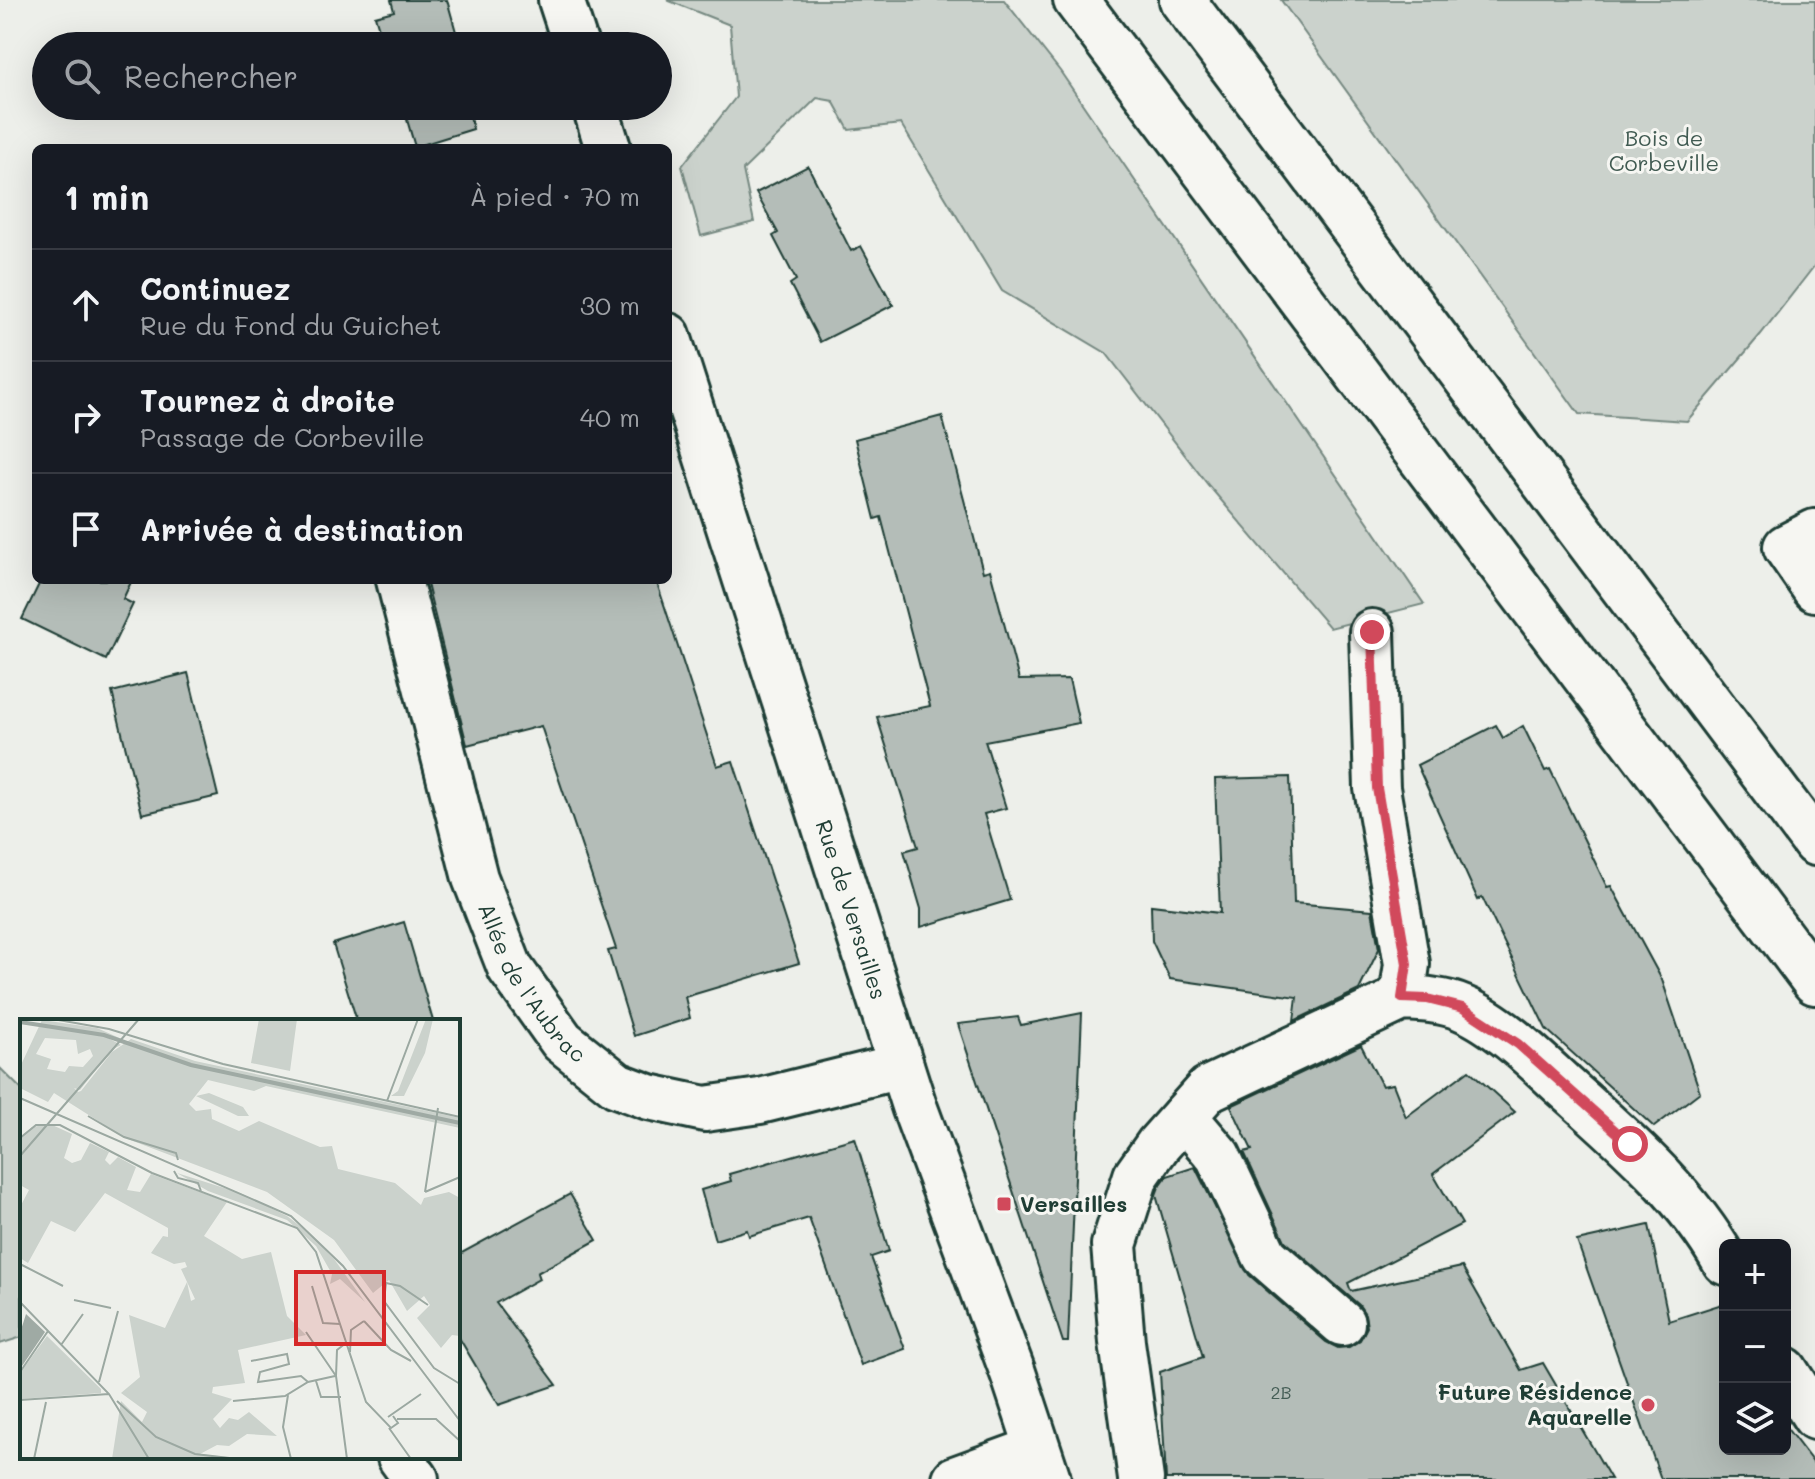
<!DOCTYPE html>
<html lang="fr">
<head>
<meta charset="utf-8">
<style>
	body { margin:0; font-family:Mali,sans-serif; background:#20242c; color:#f1f3f6 }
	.controls { position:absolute; right:24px; bottom:24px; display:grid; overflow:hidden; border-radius:12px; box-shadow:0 8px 32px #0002 }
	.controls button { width:72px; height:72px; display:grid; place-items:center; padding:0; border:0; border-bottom:2px solid #363941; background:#171b24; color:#f1f3f6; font:40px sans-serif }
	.stop { position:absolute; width:24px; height:24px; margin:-18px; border:6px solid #d1495b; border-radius:50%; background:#fff }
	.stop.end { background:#d1495b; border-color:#fff; box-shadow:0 2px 8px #0008 }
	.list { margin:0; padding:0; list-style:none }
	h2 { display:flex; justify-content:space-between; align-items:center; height:104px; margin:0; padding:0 32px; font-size:34px }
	h2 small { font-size:26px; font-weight:400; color:#9ea1a6 }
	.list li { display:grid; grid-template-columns:52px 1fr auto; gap:24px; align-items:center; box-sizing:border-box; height:112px; padding:0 32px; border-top:2px solid #363941 }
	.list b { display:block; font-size:30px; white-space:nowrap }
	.list p { margin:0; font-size:26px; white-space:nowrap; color:#9ea1a6 }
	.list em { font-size:26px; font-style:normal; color:#9ea1a6 }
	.icon { flex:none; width:44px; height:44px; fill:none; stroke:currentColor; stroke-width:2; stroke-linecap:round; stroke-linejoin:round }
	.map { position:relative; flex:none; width:1815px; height:1479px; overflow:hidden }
	.search { position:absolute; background:#171b24; box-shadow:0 8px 32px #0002; left:32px; top:32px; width:640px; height:88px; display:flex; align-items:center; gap:20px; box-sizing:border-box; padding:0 28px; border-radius:44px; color:#9ea1a6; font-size:30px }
	.panel { position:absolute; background:#171b24; box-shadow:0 8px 32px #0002; left:32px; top:144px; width:640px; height:440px; border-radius:12px }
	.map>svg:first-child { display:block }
</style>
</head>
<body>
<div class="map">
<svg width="1815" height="1479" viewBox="0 0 1815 1479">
	<rect width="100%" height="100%" fill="#edefea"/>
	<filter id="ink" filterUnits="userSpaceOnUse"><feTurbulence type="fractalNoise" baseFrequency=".0125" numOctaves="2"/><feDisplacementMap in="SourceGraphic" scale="16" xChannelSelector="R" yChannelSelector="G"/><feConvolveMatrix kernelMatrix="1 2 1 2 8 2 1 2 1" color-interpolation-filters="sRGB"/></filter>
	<g filter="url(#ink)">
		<!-- green -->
		<g fill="#cbd2cc" stroke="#758880" stroke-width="2">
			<polygon points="667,0 1004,0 1060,71 1424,604 1330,628 1209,486 1106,353 1002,291 901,124 849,130 833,101 817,98 743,170 754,222 701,236 682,166 736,97 730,25"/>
			<polygon points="1281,0 1815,0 1815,265 1761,334 1687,421 1579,414"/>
			<polygon points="0,1068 22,1090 22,1337 0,1344"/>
		</g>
		<!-- building -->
		<g fill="#b4bdb8" stroke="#1f3d34" stroke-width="2">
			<polygon points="391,0 447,0 460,46 384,46 375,16 394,11"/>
			<polygon points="403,106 467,106 473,129 415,147"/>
			<polygon points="808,166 851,251 861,246 893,305 820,342 790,284 796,280 773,236 778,233 756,193"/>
			<polygon points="942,416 983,572 990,570 1019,680 1069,679 1079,723 985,741 1006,808 984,814 1010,900 921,927 921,909 904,851 918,847 877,717 930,706 881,517 875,519 855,439"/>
			<polygon points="41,580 132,580 123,599 133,604 106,660 22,619"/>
			<polygon points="426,580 656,580 717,766 733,761 799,963 685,997 690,1018 634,1036 608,951 616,949 541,726 467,745"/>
			<polygon points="188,673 218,796 142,814 112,692"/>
			<polygon points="1496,725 1503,738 1523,726 1545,771 1550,769 1607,887 1611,886 1662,980 1700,1092 1654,1127 1546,1029 1482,897 1478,900 1417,765"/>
			<polygon points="1290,777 1294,903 1372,910 1379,949 1359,990 1294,1021 1297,997 1170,979 1152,941 1151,905 1220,913 1215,779"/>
			<polygon points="404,922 433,1021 357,1021 333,944"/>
			<polygon points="1082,1013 1068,1342 1063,1342 958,1024 1018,1017 1021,1025"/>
			<polygon points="1361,1045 1382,1086 1393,1084 1406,1117 1469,1070 1515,1112 1433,1174 1462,1224 1348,1283 1351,1291 1462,1267 1521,1370 1543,1363 1611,1479 1166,1479 1160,1372 1203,1357 1156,1195 1159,1187 1167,1176 1195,1167 1249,1275 1326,1342 1338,1348 1349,1347 1360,1340 1367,1327 1365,1314 1359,1305 1285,1241 1244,1152 1252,1150 1231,1106"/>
			<polygon points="855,1138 889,1251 871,1257 905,1349 861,1365 809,1218 749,1236 747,1230 715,1240 701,1190 731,1181 729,1174"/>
			<polygon points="570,1194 597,1240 537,1273 539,1279 496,1303 557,1385 499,1405 458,1336 458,1252 460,1254"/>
			<polygon points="1649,1225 1669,1321 1725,1303 1725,1449 1785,1449 1785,1426 1815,1465 1815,1479 1661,1479 1577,1241"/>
		</g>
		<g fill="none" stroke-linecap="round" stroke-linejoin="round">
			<!-- minor casing -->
			<g stroke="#1f3d34" stroke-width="50">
				<g id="minor">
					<polyline points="1815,532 1786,547 1815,589"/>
					<path id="s1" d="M399,580L475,878L510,968L562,1041L617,1085L649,1097L705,1109L760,1101L901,1066"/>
					<polyline points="1372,632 1377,788 1407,964 1402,998"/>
					<polyline points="1184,1116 1218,1156 1265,1256 1342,1323"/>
					<polyline points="1785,1370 1815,1417"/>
					<polyline points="400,1457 416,1479"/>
					<polyline points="955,1479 1037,1449"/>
					<path d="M1141,1479L1122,1342L1114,1245L1136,1176L1158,1145L1208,1089L1402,998C1422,999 1444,1000 1462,1008C1498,1023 1536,1060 1564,1086C1624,1140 1685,1191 1725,1262"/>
				</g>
			</g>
			<!-- secondary casing -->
			<g stroke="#1f3d34" stroke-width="50">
				<g id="secondary">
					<polyline points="561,0 576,46"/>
					<polyline points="595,106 608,148"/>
					<path id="s2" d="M668,336L914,1106L1013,1373L1048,1479"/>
				</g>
			</g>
			<!-- trunk casing -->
			<g stroke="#1f3d34" stroke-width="50">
				<g id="trunk">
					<polyline points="1076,0 1815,982"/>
					<polyline points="1182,0 1815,843"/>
				</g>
			</g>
			<!-- minor -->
			<use href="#minor" stroke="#f6f6f2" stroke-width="44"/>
			<!-- secondary -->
			<use href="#secondary" stroke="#f6f6f2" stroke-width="44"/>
			<!-- trunk -->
			<use href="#trunk" stroke="#f6f6f2" stroke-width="44"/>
		</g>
	</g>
	<g fill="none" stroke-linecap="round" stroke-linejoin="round" filter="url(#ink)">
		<!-- route -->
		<polyline stroke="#d1495b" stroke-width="10" points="1372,632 1377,788 1407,964 1402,998 1427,999 1463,1008 1518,1044 1630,1144"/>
	</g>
	<!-- markers -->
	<g fill="#d1495b" stroke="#f6f6f2" stroke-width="3">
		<rect x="996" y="1196" width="16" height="16" rx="4"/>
		<circle cx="1648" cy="1405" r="8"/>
	</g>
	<g text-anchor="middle" stroke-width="6" stroke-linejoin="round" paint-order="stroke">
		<!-- number labels -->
		<g font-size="18" fill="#445d55">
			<text x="1281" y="1399">2B</text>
		</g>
		<!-- park labels -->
		<g font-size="22" fill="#415b52" stroke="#f6f6f2">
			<text x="1664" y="146">Bois de<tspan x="1664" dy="25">Corbeville</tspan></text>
		</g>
		<!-- street labels -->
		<g font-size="22" fill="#1f3d34" stroke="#f6f6f2">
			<text dy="8" stroke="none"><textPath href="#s2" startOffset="602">Rue de Versailles</textPath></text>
			<text dy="8" stroke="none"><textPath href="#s1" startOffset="428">Allée de l'Aubrac</textPath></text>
		</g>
		<!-- poi labels -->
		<g font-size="22" font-weight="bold" fill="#1f3d34" stroke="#f6f6f2" text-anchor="start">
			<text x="1020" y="1212">Versailles</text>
			<text x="1632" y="1400" text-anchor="end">Future Résidence<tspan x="1632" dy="25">Aquarelle</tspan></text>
		</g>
	</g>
	<!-- overview -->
	<g transform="translate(20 1019)">
		<rect width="440" height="440" fill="#edefea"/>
		<path d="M239,0H277L270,52L231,44ZM406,0H413L405,34L384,77H371L378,72ZM22,1L77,9L104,21L88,19L101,26L91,31L60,71L54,69L58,73L61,72L92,33L111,20L175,42L440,99V109L246,67L234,72L188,61L169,85L176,92L191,90L192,100L219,112L239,102L300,128L312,127L318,150L375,164L401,186L404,179L429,173L440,179V317L432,316L421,329L397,299L410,286L404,277L387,292L369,261L353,274L314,221L247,173L105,119L34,74L28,83L0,69V48ZM25,19L56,21L58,35L70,30L73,37L63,48L49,47L45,53L27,50L31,40L16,35ZM189,74L223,88L229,97H218L176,77ZM30,105L52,115L44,139L52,144L61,141L70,124L89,133L85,141L90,146L98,138L116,148L107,171L120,173L131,155L207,183L184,217L222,240L251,233L267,297L286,316L218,331L225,364L193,368L192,374L212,380L193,400L200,409L209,399L218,401L229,393L257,417L227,415L209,427L197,426L180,435L225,440H92L101,382L122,403L127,393L101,374L120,358L109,296L145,309L167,263L171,282L175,280L161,250L167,248L165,243L154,245L131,234L143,217L148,218V209L85,174L55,213L31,202L8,244L0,239V188L9,171L0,166V120L12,108ZM157,154L220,174L267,197L288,213L314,240L345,283L320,260L310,265L312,255L296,227L267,201L188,172ZM27,317L81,370V374L0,380V354Z" fill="#cbd2cc" fill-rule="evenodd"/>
		<path d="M6,295L25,313L0,350V314Z" fill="#9faaa4"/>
		<path fill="none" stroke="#9faaa4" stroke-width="4" d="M0,3L84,16L171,46L440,104"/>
		<path fill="none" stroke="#9ba8a1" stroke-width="2" d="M33,0L89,10L203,45L440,98M0,79L271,197L323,247L440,402M367,82L398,0M68,97L104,118L156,134L158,141M0,119L16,106H40L132,154L277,209L296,233L346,383L371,409L378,404L373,397M0,137L119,0M154,152L158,159L178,164L181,172M405,173L418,89M405,173L440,158M0,245L43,267M292,267L303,304L320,305M54,281L91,289M0,283L89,375L129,440M408,286L380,267L366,264L364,282L414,349L440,365M344,302L371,331L391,342M286,313L316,357M326,324L317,331L316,357L327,440M41,326L63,295M330,333L331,311L344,302M231,342L267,335L269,345L240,353L238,363L281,357L288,363M0,353L28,312M296,362L301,378H321M79,363L98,292M268,376L263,408L271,440M0,381L89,375M97,382L136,418L175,435L218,440M213,382L265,377L288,363L315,357M368,398L401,375M377,400H416L440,422M369,409L391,440M14,440L26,383"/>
		<path fill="#d62828" fill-opacity="0.15" stroke="#d62828" stroke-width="4" d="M276,253H364V325H276Z"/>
		<rect width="440" height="440" fill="none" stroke="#1f3d34" stroke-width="4"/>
	</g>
</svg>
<div class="controls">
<button>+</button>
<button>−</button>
<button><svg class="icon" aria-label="layers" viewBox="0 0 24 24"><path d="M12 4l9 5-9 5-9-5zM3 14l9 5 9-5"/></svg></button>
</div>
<div class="stop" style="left:1630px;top:1144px"></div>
<div class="stop end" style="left:1372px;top:632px"></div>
<div class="search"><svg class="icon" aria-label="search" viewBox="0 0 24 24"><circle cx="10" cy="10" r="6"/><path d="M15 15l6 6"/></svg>Rechercher</div>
<section class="panel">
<h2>1 min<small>À pied · 70 m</small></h2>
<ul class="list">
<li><svg class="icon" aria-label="ahead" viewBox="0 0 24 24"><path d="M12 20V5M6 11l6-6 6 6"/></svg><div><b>Continuez</b><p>Rue du Fond du Guichet</p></div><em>30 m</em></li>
<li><svg class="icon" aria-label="right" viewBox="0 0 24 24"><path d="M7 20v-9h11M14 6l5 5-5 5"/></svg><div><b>Tournez à droite</b><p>Passage de Corbeville</p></div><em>40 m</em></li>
<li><svg class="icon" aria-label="arrive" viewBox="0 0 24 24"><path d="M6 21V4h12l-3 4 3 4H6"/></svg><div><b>Arrivée à destination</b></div></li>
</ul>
</section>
</div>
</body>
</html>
